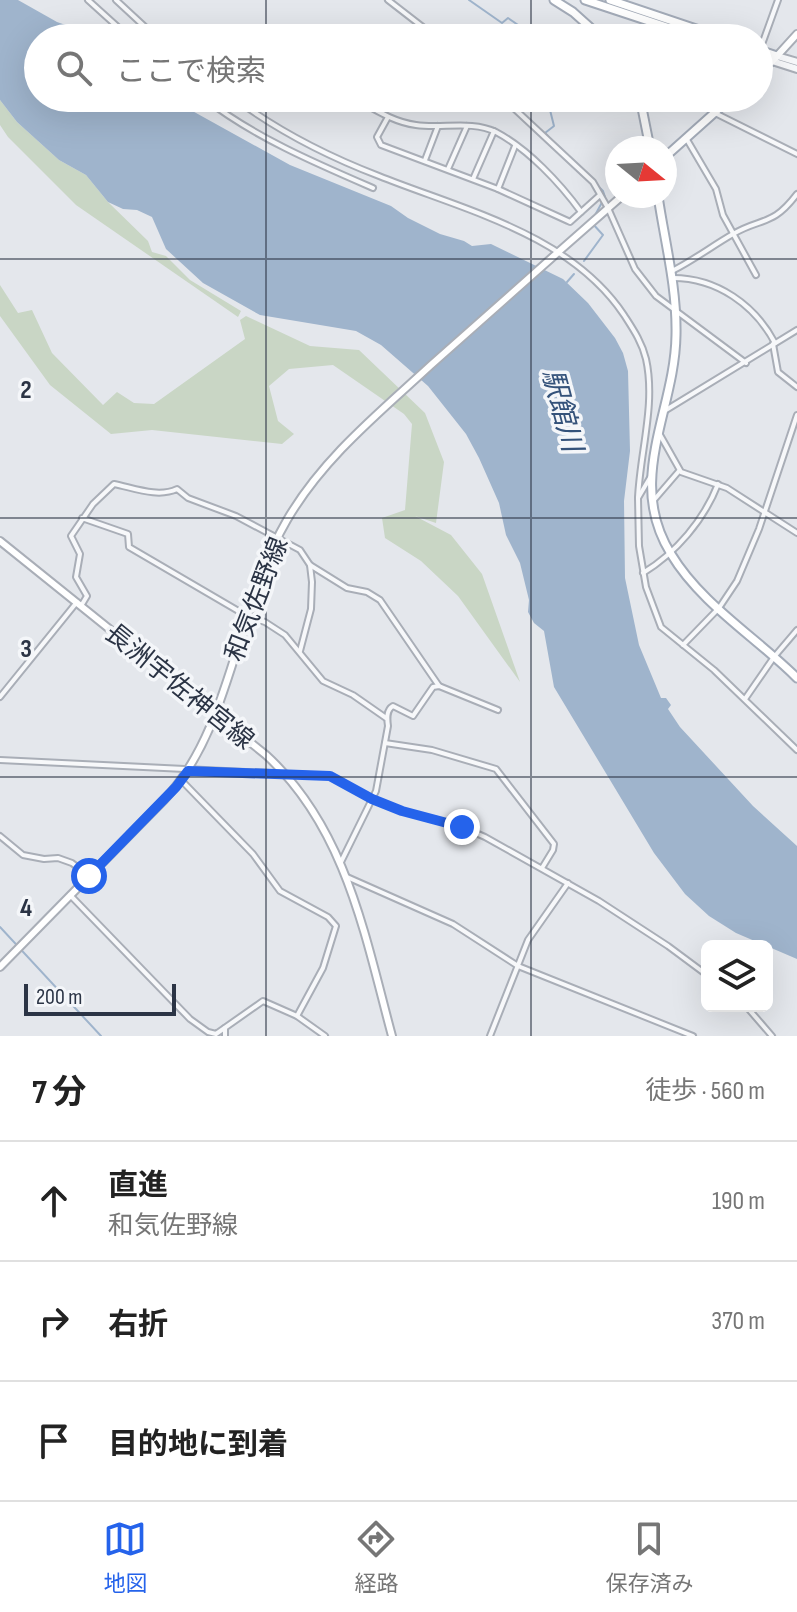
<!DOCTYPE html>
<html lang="ja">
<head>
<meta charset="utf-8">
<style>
	body { margin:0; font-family:"Sofia Sans Condensed","Noto Sans JP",sans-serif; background:#f6f6f6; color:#222 }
	.controls { position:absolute; right:24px; bottom:24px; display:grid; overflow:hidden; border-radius:12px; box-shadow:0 8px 32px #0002 }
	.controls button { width:72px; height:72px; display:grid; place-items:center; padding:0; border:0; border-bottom:2px solid #e0e0e0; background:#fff; color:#222; font:40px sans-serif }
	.compass { position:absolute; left:605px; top:136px; width:72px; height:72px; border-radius:50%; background:#fff; box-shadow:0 8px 32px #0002; rotate:108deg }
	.scale { position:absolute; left:24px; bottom:20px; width:152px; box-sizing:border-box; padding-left:8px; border:4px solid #2b3445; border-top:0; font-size:22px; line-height:28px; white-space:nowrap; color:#2b3445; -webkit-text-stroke:6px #f4f6f9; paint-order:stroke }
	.stop { position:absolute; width:24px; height:24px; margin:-18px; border:6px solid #2563eb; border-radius:50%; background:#fff }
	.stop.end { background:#2563eb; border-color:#fff; box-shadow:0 2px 8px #0008 }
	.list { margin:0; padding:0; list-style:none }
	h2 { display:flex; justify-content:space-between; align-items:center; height:104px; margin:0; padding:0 32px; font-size:34px }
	h2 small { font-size:26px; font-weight:400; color:#767676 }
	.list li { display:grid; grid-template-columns:52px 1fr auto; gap:24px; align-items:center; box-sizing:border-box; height:120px; padding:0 32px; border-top:2px solid #e0e0e0 }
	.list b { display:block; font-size:30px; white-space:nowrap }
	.list p { margin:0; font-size:26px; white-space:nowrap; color:#767676 }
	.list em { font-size:26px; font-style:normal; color:#767676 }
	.icon { flex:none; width:44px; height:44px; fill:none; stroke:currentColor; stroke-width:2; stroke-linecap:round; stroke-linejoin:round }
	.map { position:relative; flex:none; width:797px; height:1036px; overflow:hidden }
	.search { position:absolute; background:#fff; box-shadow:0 8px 32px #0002; left:24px; right:24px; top:24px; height:88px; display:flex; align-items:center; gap:20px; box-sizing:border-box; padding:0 28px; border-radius:44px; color:#767676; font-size:30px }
	.sheet { height:464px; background:#fff }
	nav { display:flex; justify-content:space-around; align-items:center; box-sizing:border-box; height:112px; border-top:2px solid #e0e0e0; background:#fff; font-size:22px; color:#767676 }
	nav a { display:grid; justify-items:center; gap:4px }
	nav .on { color:#2563eb }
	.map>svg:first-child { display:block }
</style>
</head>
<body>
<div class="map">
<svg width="797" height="1036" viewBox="0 0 797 1036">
	<rect width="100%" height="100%" fill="#e4e7ec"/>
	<!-- green -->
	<g fill="#c9d6c5">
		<polygon points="0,100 17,122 59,160 86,175 108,202 148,241 152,252 166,256 190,280 241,311 238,317 76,205 8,137 0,125"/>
		<polygon points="0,285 18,313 32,310 52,353 103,405 117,392 134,403 154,404 245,339 240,320 246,316 310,346 359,350 425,413 444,462 436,523 415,516 451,535 482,574 520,682 458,596 421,561 385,538 382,518 405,510 412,424 404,414 333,365 289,369 269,386 278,421 294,434 282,444 152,430 111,434 50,385 0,316"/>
	</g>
	<!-- water -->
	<polygon fill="#9fb4cc" points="0,0 18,0 57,22 104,38 38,38 38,98 169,98 290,165 391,206 408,218 440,234 464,241 472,246 491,244 563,279 588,303 615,338 623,353 628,371 630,451 624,501 625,578 639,645 661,698 666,698 671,705 668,709 680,727 753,806 797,846 797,959 736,933 709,916 685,894 654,853 554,687 544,631 534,623 528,612 529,600 520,563 506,535 499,503 479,458 466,434 428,386 381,345 356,331 260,315 203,283 166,249 152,217 137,210 123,209 108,202 86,175 59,160 17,122 0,100"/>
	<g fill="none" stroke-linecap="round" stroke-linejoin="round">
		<!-- stream -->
		<g stroke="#9fb4cc" stroke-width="2">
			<polyline points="469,0 502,23 508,18 537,38"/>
			<polyline points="547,98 554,126 545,133 555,144"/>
			<polyline points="569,157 603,191 605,197 594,217"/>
			<polyline points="584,261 603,235 592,223"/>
			<polyline points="567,282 574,274"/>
			<polyline points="0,927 101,1036"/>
		</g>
		<!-- minor casing -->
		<g stroke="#a9aeb7" stroke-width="8">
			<g id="minor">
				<polyline points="88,0 130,38"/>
				<polyline points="116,0 157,38"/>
				<polyline points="388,0 437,38"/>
				<polyline points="760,50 778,0"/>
				<path d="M204,98C254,137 315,163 373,188"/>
				<path d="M234,98C278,131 327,156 379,176C464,210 570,234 624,315C633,329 642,342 646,359C656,404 640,452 638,498"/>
				<path d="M354,98C374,109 393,122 416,125C442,129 471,120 496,132C528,149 560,183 581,212"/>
				<polyline points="503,98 593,182 608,208 635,269 656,296 746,363"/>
				<polyline points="715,113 797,154"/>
				<polyline points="388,117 377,137 381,145 498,189 568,221 570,222 600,195"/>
				<polyline points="686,138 716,189 723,215 756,275"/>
				<polyline points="425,160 438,126"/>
				<polyline points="448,169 467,126"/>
				<polyline points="473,179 494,131"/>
				<polyline points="498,189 515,146"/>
				<path d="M672,271C694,260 712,246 733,234C762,217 772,227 797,194"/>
				<path d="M673,278C717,278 755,305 775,343"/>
				<polyline points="773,344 778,372 797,387"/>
				<polyline points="666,410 797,330"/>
				<polyline points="659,433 681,472 727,488 797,533"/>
				<polyline points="651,476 638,498 639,546 646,587 661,627 714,670 797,750"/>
				<polyline points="654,500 679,471"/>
				<polyline points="82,518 128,534 129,547 247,616 265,622 285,635 323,681 353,695 386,718"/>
				<polyline points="310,565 347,588 367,592 380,600 439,686"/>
				<path d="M643,573C676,553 704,520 718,484"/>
				<path d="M81,606L87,596L76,577L80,554L71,536L93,504L114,484C134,488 158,498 177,489L188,498L236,516L300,550L310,565L312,582L311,609L300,651"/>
				<polyline points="683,645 719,608 737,581 759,529 797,415"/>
				<polyline points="0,697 77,602"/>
				<polyline points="745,699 774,657 797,630"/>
				<polyline points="385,743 432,750 496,769 554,844 553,850 542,868"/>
				<polyline points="0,760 330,776 372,799 402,811 462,827 485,837 599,901 668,946 707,975"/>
				<polyline points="182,781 253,854 280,891 328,917 336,926 323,968 297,1016"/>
				<polyline points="0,836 23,855 44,859 58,858 72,863 89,876"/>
				<path d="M341,862L376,791L388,726C387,719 386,710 393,706L413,716L433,687L439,686L498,710"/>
				<polyline points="347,877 453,924 518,966 693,1036"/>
				<polyline points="70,895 190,1019 208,1032 216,1034 263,1001 297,1016 325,1036"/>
				<polyline points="746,1006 772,1036"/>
				<polyline points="225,1028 225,1036"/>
				<polyline points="490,1036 528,940 568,883"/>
			</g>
		</g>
		<!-- tertiary casing -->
		<g stroke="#a9aeb7" stroke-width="10">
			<g id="tertiary">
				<polyline points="777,56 797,62"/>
				<polyline points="772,61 797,69"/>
			</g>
		</g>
		<!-- secondary casing -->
		<g stroke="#a9aeb7" stroke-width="10">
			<g id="secondary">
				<polyline points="777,56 797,34"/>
				<path d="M0,541L266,755C346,828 365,936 392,1036"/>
				<path d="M0,967L164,800C232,729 236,607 287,520C323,458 379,413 431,365C494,309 558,252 622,196"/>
			</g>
		</g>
		<!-- primary casing -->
		<g stroke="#a3abb8" stroke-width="11">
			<g id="primary">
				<polyline points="554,0 573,12 602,38"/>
				<polyline points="585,0 700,38"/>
				<polyline points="610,0 723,38"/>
				<polyline points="759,50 777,56 759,73"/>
				<polyline points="759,57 772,61"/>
				<polyline points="640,98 650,148"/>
				<polyline points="665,157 731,98"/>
				<path d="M658,196C665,243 677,287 676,335C675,411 625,480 671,554C701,604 756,637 797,678"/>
			</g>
		</g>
		<!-- minor -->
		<use href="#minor" stroke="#f7f8fa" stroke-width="4"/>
		<!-- tertiary -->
		<use href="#tertiary" stroke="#f7f8fa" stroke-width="6"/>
		<!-- secondary -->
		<use href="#secondary" stroke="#fff" stroke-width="6"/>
		<!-- primary -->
		<use href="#primary" stroke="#fff" stroke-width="7"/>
	</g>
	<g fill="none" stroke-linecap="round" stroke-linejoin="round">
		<!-- route -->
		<polyline stroke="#2563eb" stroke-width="10" points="89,876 176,787 188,771 330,776 372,799 402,811 462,827"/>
	</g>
	<!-- grid -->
	<path fill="none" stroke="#2b3445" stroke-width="2" stroke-opacity="0.55" d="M266,0V38M531,0V38M266,98V1036M531,98V1036M0,259H797M0,518H797M0,777H797"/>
	<g text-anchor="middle" stroke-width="7" stroke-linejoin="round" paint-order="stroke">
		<!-- street labels -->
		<g font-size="26" fill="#2b3445" stroke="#f4f6f9">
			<text transform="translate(256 599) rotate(-69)" y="9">和気佐野線</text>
			<text transform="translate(180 686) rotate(39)" y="9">長洲宇佐神宮線</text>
		</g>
		<!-- water labels -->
		<g font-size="28" font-style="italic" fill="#34527a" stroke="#f4f6f9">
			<text transform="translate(563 410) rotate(75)" y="10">駅館川</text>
		</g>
	</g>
	<g font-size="26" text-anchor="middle" font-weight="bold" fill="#2b3445" stroke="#f4f6f9" stroke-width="7" stroke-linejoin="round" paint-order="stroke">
		<text x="26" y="398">2</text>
		<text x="26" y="657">3</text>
		<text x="26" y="916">4</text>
	</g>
</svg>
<div class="controls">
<button><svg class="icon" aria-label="layers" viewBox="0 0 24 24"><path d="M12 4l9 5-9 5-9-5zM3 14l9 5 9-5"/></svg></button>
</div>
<svg class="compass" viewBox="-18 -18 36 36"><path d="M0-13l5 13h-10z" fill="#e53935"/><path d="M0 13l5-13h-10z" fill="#767676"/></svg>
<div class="scale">200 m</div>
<div class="stop" style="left:89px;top:876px"></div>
<div class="stop end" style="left:462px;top:827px"></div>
<div class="search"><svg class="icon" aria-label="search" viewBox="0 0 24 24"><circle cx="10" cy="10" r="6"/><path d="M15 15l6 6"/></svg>ここで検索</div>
</div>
<section class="sheet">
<h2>7 分<small>徒歩 · 560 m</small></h2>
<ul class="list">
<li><svg class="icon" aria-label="ahead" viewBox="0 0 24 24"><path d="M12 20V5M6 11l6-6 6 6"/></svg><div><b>直進</b><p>和気佐野線</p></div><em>190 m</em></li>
<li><svg class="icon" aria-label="right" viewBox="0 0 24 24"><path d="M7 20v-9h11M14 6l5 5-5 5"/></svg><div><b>右折</b></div><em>370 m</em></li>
<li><svg class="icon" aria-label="arrive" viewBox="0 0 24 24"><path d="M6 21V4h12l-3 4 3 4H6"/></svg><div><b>目的地に到着</b></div></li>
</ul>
</section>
<nav>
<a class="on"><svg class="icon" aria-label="map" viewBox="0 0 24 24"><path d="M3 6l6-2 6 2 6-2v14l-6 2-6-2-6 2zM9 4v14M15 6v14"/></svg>地図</a>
<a><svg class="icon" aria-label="directions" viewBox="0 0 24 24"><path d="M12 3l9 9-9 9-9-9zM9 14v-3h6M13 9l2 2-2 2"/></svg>経路</a>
<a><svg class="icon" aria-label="saved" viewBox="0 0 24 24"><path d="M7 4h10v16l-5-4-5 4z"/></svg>保存済み</a>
</nav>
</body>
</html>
